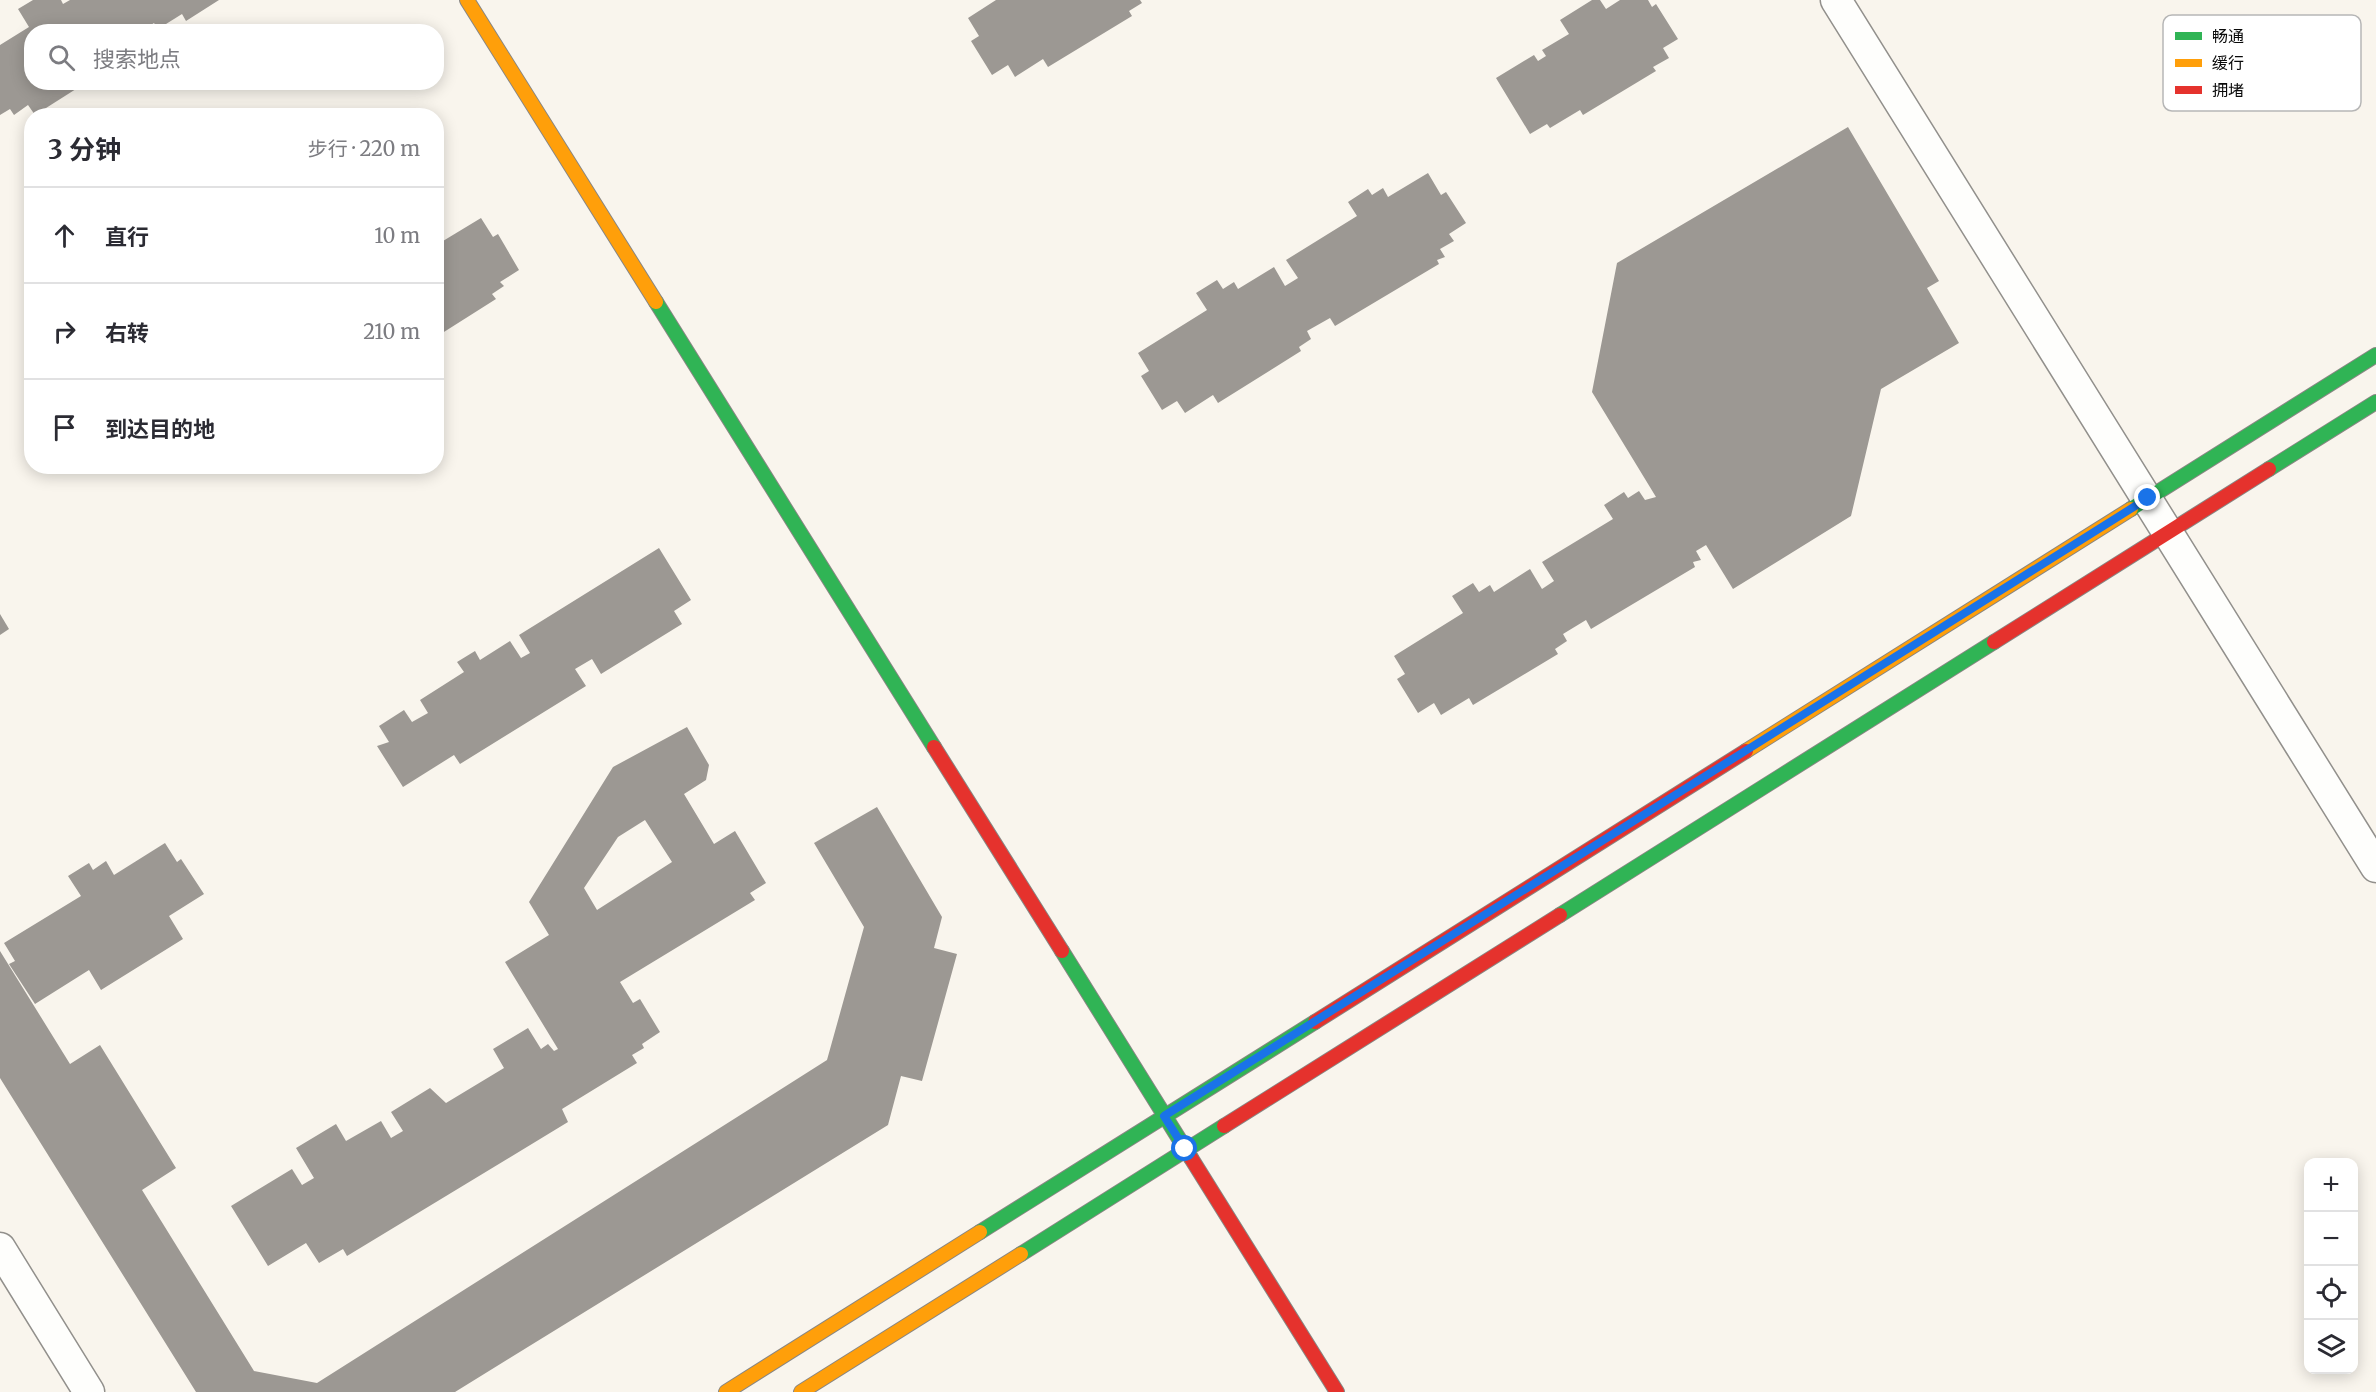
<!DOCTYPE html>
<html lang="zh">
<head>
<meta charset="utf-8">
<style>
	body { margin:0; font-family:Merriweather,"Noto Sans SC",serif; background:#f2f2f3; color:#2b2b33 }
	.controls { position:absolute; right:18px; bottom:18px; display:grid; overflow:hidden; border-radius:12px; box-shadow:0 3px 15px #0003 }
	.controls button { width:54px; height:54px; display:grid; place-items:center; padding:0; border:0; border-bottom:2px solid #e1e1e2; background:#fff; color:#2b2b33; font:30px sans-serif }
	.stop { position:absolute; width:18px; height:18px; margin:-14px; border:4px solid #1a73e8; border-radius:50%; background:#fff }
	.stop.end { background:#1a73e8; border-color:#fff; box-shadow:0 2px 6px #0008 }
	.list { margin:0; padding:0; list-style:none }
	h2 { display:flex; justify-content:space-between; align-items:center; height:78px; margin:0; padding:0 24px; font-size:26px }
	h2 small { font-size:20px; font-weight:400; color:#7c7c81 }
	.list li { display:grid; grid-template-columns:39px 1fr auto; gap:18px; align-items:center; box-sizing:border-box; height:96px; padding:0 24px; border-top:2px solid #e1e1e2 }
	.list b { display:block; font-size:22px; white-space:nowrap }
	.list em { font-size:20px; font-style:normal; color:#7c7c81 }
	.icon { flex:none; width:33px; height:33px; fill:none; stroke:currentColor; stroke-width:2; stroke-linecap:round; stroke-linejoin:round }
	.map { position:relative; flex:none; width:2376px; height:1392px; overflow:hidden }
	.search { position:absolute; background:#fff; box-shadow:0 3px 15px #0003; left:24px; top:24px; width:420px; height:66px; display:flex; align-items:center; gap:15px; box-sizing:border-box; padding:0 21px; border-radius:24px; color:#7c7c81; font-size:22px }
	.panel { position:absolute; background:#fff; box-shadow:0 3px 15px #0003; left:24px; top:108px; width:420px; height:366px; border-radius:24px }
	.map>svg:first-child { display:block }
</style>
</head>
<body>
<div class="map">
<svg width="2376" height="1392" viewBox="0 0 2376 1392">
	<rect width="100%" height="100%" fill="#f9f5ed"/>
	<!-- building -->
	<g fill="#9c9893" fill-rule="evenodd">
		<polygon points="33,0 61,0 63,4 70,0 219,0 186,21 182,14 158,29 154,23 140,32 32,32 32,82 87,82 35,115 28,105 14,115 10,109 0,115 0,45 29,27 18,9"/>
		<polygon points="996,0 1140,0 1142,3 1129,11 1132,16 1048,67 1043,59 1015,77 1008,65 992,75 971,41 979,36 968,18"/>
		<polygon points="1592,0 1600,0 1606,9 1620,0 1648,0 1652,7 1656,4 1678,39 1663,48 1669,58 1653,67 1656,71 1583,115 1580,110 1550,128 1547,124 1530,134 1496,78 1534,55 1538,61 1546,56 1542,50 1569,34 1560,20"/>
		<polygon points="1848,127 1939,281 1927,288 1959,343 1881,389 1851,516 1733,589 1706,545 1696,551 1701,560 1693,562 1695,567 1591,629 1586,620 1563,634 1567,641 1555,649 1558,654 1473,705 1469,698 1441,715 1434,703 1418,713 1397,679 1405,674 1394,656 1463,613 1452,596 1473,583 1479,592 1490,585 1494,592 1530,569 1542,589 1554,581 1542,562 1613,519 1604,505 1624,492 1628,498 1639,491 1645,500 1656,497 1592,392 1617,263"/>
		<polygon points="1428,173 1441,195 1446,192 1466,223 1449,234 1454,241 1440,249 1445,257 1437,260 1439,264 1335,326 1330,318 1307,331 1311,339 1299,347 1301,351 1218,403 1213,395 1185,413 1177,401 1162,410 1141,376 1149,371 1138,353 1207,310 1196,293 1217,280 1223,289 1234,282 1238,289 1274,267 1285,286 1298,278 1286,260 1357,216 1348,202 1368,189 1372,195 1383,188 1388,197"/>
		<polygon points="481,218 493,237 498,234 519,270 500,282 504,286 492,294 496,299 436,337 436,230 443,241"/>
		<polygon points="659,548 691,600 674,611 682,624 601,674 592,659 575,669 586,686 460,764 454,755 403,787 377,746 389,742 379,726 404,710 412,722 428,713 420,700 464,672 457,662 475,651 480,660 510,641 521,658 530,653 519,635"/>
		<polygon points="0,614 9,629 0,635"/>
		<path d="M687,727L709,765L706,780L684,794L714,844L735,831L766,883L750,893L755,900L620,982L633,1003L640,999L660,1032L642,1044L644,1048L632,1055L637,1063L562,1109L568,1122L347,1256L343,1249L319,1263L306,1243L268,1266L231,1206L292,1169L302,1185L314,1178L296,1148L336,1124L346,1141L381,1121L391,1138L403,1131L391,1112L430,1088L446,1103L504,1068L493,1049L528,1028L541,1049L548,1044L554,1051L558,1049L505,962L549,935L529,902L613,767ZM645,820L672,862L597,910L584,888L618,837Z"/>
		<polygon points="877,807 942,917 934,948 957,954 922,1081 901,1076 888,1125 455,1392 196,1392 0,1078 0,951 70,1064 100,1045 176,1168 142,1190 254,1371 317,1383 827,1060 864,927 814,843"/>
		<polygon points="165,843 177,862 181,859 204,894 169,916 183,939 101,990 89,970 35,1004 9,964 15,961 4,943 81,896 68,876 89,863 93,870 106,861 114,875"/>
	</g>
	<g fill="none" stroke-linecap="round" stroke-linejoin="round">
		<!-- street casing -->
		<g stroke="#92908c" stroke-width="33">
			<g id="street">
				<polyline points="1836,0 2376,867"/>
				<polyline points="0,1248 89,1392"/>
			</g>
		</g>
		<!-- fast casing -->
		<g stroke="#888683" stroke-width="16">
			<g id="fast">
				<polyline points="656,302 934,747"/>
				<polyline points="2269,469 2376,402"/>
				<polyline points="2131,509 2376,355"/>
				<polyline points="1560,915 1994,642"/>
				<polyline points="1062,951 1191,1158"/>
				<polyline points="980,1232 1315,1022"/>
				<polyline points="1021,1254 1224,1126"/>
			</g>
		</g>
		<!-- slow casing -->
		<g stroke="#888683" stroke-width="16">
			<g id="slow">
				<polyline points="467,0 656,302"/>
				<polyline points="1746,751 2131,509"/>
				<polyline points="726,1392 980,1232"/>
				<polyline points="801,1392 1021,1254"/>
			</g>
		</g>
		<!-- jam casing -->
		<g stroke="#888683" stroke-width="16">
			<g id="jam">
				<polyline points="1994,642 2269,469"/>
				<polyline points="934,747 1062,951"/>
				<polyline points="1315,1022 1746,751"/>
				<polyline points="1224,1126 1560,915"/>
				<polyline points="1191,1158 1337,1392"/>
			</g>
		</g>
		<!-- street -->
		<use href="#street" stroke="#fefefc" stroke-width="30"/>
		<!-- fast -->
		<use href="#fast" stroke="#30b455" stroke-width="14"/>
		<!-- slow -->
		<use href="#slow" stroke="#ff9f0a" stroke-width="14"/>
		<!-- jam -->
		<use href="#jam" stroke="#e5322d" stroke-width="14"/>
	</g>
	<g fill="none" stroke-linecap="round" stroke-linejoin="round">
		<!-- route -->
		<polyline stroke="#1a73e8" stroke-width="8" points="1185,1149 1164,1116 2148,498"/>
	</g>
	<!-- legend -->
	<rect x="2163" y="15" width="198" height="96" rx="9" fill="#fff" stroke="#b6b6b6" stroke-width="1.5"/>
	<rect x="2175" y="32" width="27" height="8" fill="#30b455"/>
	<rect x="2175" y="59" width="27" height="8" fill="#ff9f0a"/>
	<rect x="2175" y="86" width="27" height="8" fill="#e5322d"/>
	<g font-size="16" fill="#0a0a0a">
		<text x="2212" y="42">畅通</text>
		<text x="2212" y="69">缓行</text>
		<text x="2212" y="96">拥堵</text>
	</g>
</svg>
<div class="controls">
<button>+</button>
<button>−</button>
<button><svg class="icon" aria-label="locate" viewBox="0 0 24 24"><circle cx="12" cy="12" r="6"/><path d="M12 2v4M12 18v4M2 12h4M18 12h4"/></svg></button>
<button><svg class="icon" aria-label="layers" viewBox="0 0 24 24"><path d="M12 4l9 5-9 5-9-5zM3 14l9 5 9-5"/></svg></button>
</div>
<div class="stop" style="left:1185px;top:1149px"></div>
<div class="stop end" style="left:2148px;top:498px"></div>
<div class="search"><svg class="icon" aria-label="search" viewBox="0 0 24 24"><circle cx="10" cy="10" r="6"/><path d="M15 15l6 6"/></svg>搜索地点</div>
<section class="panel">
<h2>3 分钟<small>步行 · 220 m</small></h2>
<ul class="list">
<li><svg class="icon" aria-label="ahead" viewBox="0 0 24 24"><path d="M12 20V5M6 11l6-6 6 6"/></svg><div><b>直行</b></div><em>10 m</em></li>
<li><svg class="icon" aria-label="right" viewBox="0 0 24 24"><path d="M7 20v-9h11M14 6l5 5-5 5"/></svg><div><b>右转</b></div><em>210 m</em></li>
<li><svg class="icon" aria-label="arrive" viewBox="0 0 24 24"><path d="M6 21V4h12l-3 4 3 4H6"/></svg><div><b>到达目的地</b></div></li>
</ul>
</section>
</div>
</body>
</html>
